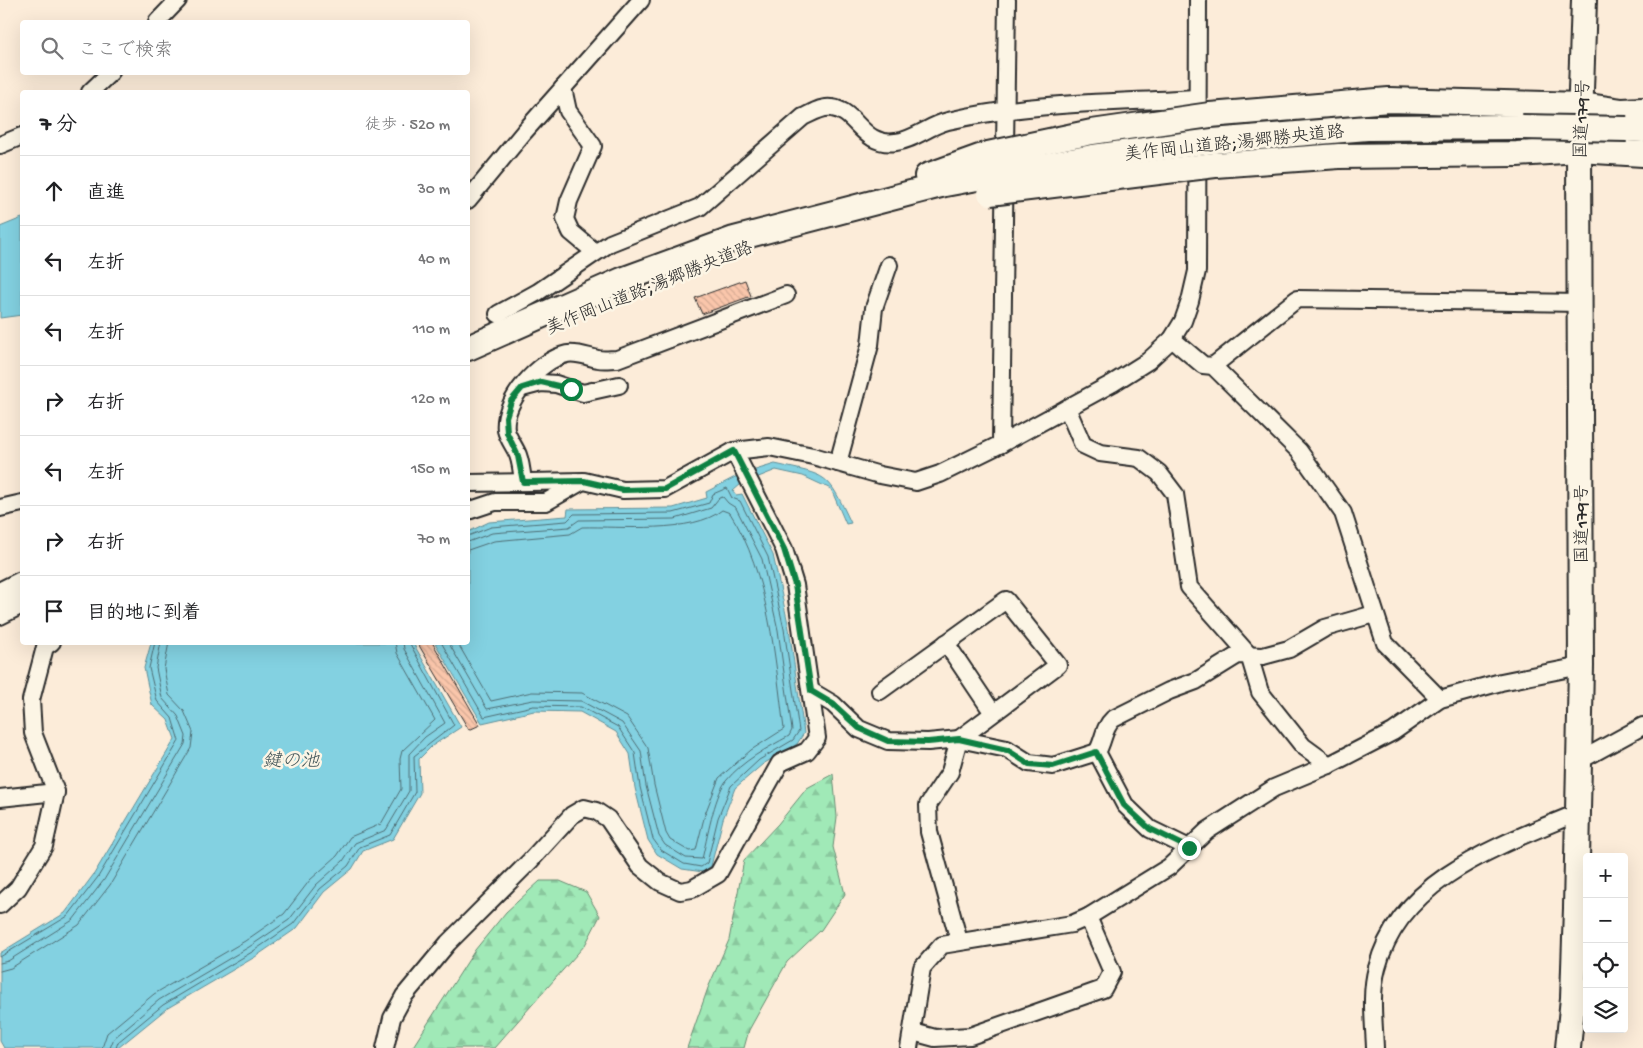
<!DOCTYPE html>
<html lang="ja">
<head>
<meta charset="utf-8">
<style>
	body { margin:0; font-family:"Gochi Hand","Klee One",sans-serif; background:#f6f6f6; color:#202124 }
	.controls { position:absolute; right:15px; bottom:15px; display:grid; overflow:hidden; border-radius:5px; box-shadow:0 5px 20px #0002 }
	.controls button { width:45px; height:45px; display:grid; place-items:center; padding:0; border:0; border-bottom:1px solid #e0e0e0; background:#fff; color:#202124; font:25px sans-serif }
	.stop { position:absolute; width:15px; height:15px; margin:-11px; border:4px solid #0b8043; border-radius:50%; background:#fff }
	.stop.end { background:#0b8043; border-color:#fff; box-shadow:0 1px 5px #0008 }
	.list { margin:0; padding:0; list-style:none }
	h2 { display:flex; justify-content:space-between; align-items:center; height:65px; margin:0; padding:0 20px; font-size:21px }
	h2 small { font-size:16px; font-weight:400; color:#757577 }
	.list li { display:grid; grid-template-columns:32px 1fr auto; gap:15px; align-items:center; box-sizing:border-box; height:70px; padding:0 20px; border-top:1px solid #e0e0e0 }
	.list b { display:block; font-size:19px; white-space:nowrap }
	.list em { font-size:16px; font-style:normal; color:#757577 }
	.icon { flex:none; width:28px; height:28px; fill:none; stroke:currentColor; stroke-width:2; stroke-linecap:round; stroke-linejoin:round }
	.map { position:relative; flex:none; width:1643px; height:1048px; overflow:hidden }
	.search { position:absolute; background:#fff; box-shadow:0 5px 20px #0002; left:20px; top:20px; width:450px; height:55px; display:flex; align-items:center; gap:12px; box-sizing:border-box; padding:0 18px; border-radius:5px; color:#757577; font-size:19px }
	.panel { position:absolute; background:#fff; box-shadow:0 5px 20px #0002; left:20px; top:90px; width:450px; height:555px; border-radius:5px }
	.map>svg:first-child { display:block }
</style>
</head>
<body>
<div class="map">
<svg width="1643" height="1048" viewBox="0 0 1643 1048">
	<defs>
		<pattern id="forest-firs" width="22" height="20" patternUnits="userSpaceOnUse" patternTransform="scale(1.25)"><rect width="22" height="20" fill="#a0e9b7"/><path d="M5 1l3.5 6h-7zM16 11l3.5 6h-7z" fill="#8ac89e"/></pattern>
		<pattern id="building-back-hatch" width="6" height="6" patternUnits="userSpaceOnUse" patternTransform="scale(1.25)"><rect width="6" height="6" fill="#fac6ab"/><path d="M-1 5l2 2M0 0l6 6M5-1l2 2" fill="none" stroke="#d6aa93"/></pattern>
	</defs>
	<rect width="100%" height="100%" fill="#fcecd9"/>
	<filter id="ink" filterUnits="userSpaceOnUse"><feTurbulence type="fractalNoise" baseFrequency=".02" numOctaves="2"/><feDisplacementMap in="SourceGraphic" scale="10" xChannelSelector="R" yChannelSelector="G"/><feConvolveMatrix kernelMatrix="1 2 1 2 8 2 1 2 1" color-interpolation-filters="sRGB"/></filter>
	<g filter="url(#ink)">
		<!-- forest -->
		<g fill="url(#forest-firs)" stroke="#668a71">
			<polygon points="833,774 837,817 833,847 845,894 821,930 787,962 749,1030 744,1048 687,1048 708,988 729,940 744,860 778,824 807,788"/>
			<polygon points="540,881 560,881 586,892 600,916 585,945 494,1048 412,1048 475,950 506,912"/>
		</g>
		<!-- water -->
		<g fill="#83d1e1" stroke="#608f98">
			<polygon points="22,218 22,315 0,318 0,227"/>
			<path d="M775,464C829,476 827,472 851,523L846,524L831,489L803,476L776,470L741,484L733,491L736,495L742,494L773,555L789,628L804,733L797,744L763,764L735,788L723,819L711,866L703,872L682,869L657,854L648,840L635,788L630,754L616,732L580,712L534,711L482,723L435,643L468,642V532L489,522L567,516L568,509L673,508L707,498L706,492L739,475Z"/>
			<polygon points="151,643 413,643 461,727 432,746 419,759 420,793 393,839 363,851 352,869 324,892 297,928 255,957 166,1009 118,1048 4,1048 0,1041 0,953 65,913 94,874 175,739 168,720 152,705 144,668"/>
		</g>
		<g fill="none" stroke-linecap="round" stroke-linejoin="round">
			<!-- shore -->
			<g stroke="#4e6d74" stroke-width="1">
				<polyline points="441,642 484,717 533,706 581,707 618,727 635,753 640,787 653,839 661,850 684,864 701,867 707,863 718,818 731,786 759,760 793,740 799,731 784,629 768,557 740,501 732,498 727,488 713,494 709,503 673,513 574,514 567,521 491,527 468,536"/>
				<path d="M448,642L487,709L533,700L581,701L622,723L641,751L646,786L659,836L665,845L686,858L702,859C707,839 714,797 726,781C742,761 767,748 789,736L792,730L778,630L762,559L736,508L728,503L723,497L719,498L711,508L675,519L579,520L569,527L492,533L468,542"/>
				<path d="M457,642L491,701L532,692L582,693L627,717L648,748L654,785L666,833L670,840L689,851L696,850L705,814L719,778L751,750L784,729C775,659 769,573 730,513L722,510C693,534 620,526 582,527L570,534L494,541L468,550"/>
				<polyline points="0,957 68,916 98,877 179,741 172,718 157,701 149,668 155,642"/>
				<polyline points="0,963 8,961 73,920 104,880 185,744 186,736 178,716 162,698 156,668 161,642"/>
				<polyline points="0,971 11,968 79,925 110,885 191,748 193,732 184,711 169,695 164,669 169,642"/>
				<polyline points="102,1048 107,1033 154,994 245,941 284,914 310,880 337,856 350,837 381,824 401,789 400,759 402,751 435,720 397,653 395,642"/>
				<polyline points="110,1048 114,1038 159,1000 249,947 289,920 316,885 343,861 355,843 386,830 409,791 409,754 425,737 445,723 404,649 403,642"/>
				<polyline points="116,1048 118,1042 163,1005 252,952 293,924 320,889 348,866 360,847 390,835 415,792 414,756 454,725 409,642"/>
			</g>
		</g>
		<!-- building -->
		<g fill="url(#building-back-hatch)" stroke="#2b2b2b">
			<polygon points="745,280 751,296 702,314 695,298"/>
			<polygon points="417,642 432,642 480,725 469,730"/>
		</g>
		<g fill="none" stroke-linecap="round" stroke-linejoin="round">
			<!-- minor casing -->
			<g stroke="#2b2b2b" stroke-width="20">
				<g id="minor">
					<polyline points="157,22 178,0"/>
					<polyline points="563,88 568,111 593,146 569,201 565,219 571,232 595,252"/>
					<polyline points="90,92 111,72"/>
					<polyline points="0,145 22,136"/>
					<polyline points="468,200 524,132 641,0"/>
					<path d="M498,314L538,292L610,243L700,207L803,117C812,113 822,106 832,108C857,111 862,147 896,142C914,140 930,125 948,121C1029,102 1115,103 1197,98"/>
					<polyline points="1172,339 1203,365 1213,366 1299,451 1343,513 1385,643 1440,699"/>
					<polyline points="1213,366 1297,299 1580,303"/>
					<polyline points="522,388 541,383 556,384 583,393 619,385"/>
					<polyline points="1067,408 1083,445 1100,453 1139,458 1159,473 1175,494 1189,587 1249,655 1260,692 1303,746 1329,765"/>
					<polyline points="1001,444 1007,0"/>
					<polyline points="838,463 870,345 874,308 889,265"/>
					<path d="M523,482C522,473 521,463 518,455C515,447 508,439 506,430C502,401 539,360 567,354C577,352 588,357 598,359C604,360 611,359 617,359L786,295"/>
					<polyline points="468,483 584,481 623,490 665,489 734,451 769,447 813,456 880,475 916,482 940,474 1001,444 1113,383 1148,361 1172,339 1183,321 1190,301 1197,271 1198,0"/>
					<polyline points="0,508 22,503"/>
					<polyline points="468,511 495,502 546,502 581,482"/>
					<polyline points="0,616 22,605"/>
					<polyline points="946,643 993,713"/>
					<polyline points="811,691 833,704 859,729 888,741 928,742 959,739 1007,749 1029,763 1053,766 1097,752 1125,805 1150,829 1189,848"/>
					<polyline points="880,691 1006,600 1058,665 959,739 950,772 928,805 929,832 959,941"/>
					<path d="M1097,752C1104,741 1103,728 1113,719L1169,691L1196,681L1238,655L1263,656L1289,649L1325,628L1374,614"/>
					<polyline points="1579,761 1643,726"/>
					<polyline points="0,798 56,792"/>
					<polyline points="0,905 18,888 44,846 56,792 33,733 31,700 45,647 52,642"/>
					<polyline points="913,1032 935,1038 970,1036 1103,989 1112,972 1088,917"/>
					<polyline points="385,1048 392,1018 404,996 448,943 530,861 572,815 584,808 596,811 608,819 640,866 660,882 680,891 692,889 718,874 780,763 807,751 817,738 795,585 784,549 734,451"/>
					<polyline points="909,1048 922,968 942,945 1072,924 1088,917 1169,867 1207,831 1274,788 1329,765 1393,732 1440,699 1501,682 1581,666"/>
					<path d="M1375,1048C1374,1022 1370,993 1377,968C1400,878 1501,845 1577,813"/>
				</g>
			</g>
			<!-- highway casing -->
			<g stroke="#2b2b2b" stroke-width="28">
				<g id="highway">
					<polyline points="1210,115 1389,100 1582,105 1622,111 1643,110"/>
					<polyline points="1627,129 1643,130"/>
					<polyline points="1213,141 1367,128 1522,127"/>
					<polyline points="1215,165 1339,156 1517,154 1579,150 1643,154"/>
					<polyline points="927,176 988,154"/>
					<polyline points="468,348 622,280 734,239 945,184 988,176"/>
					<polyline points="0,595 22,584"/>
					<polyline points="1568,1048 1573,998 1576,908 1581,666 1579,150 1584,0"/>
				</g>
			</g>
			<!-- minor -->
			<use href="#minor" stroke="#fcf5e5" stroke-width="16"/>
			<!-- highway -->
			<use href="#highway" stroke="#fcf5e5" stroke-width="24"/>
			<!-- highway-bridge casing -->
			<g stroke="#2b2b2b" stroke-width="28" stroke-linecap="butt">
				<g id="highway-bridge">
					<polyline points="1522,127 1627,129"/>
					<polyline points="988,154 1092,132 1210,115"/>
					<polyline points="988,176 1093,157 1213,141"/>
					<polyline points="990,193 1215,165"/>
				</g>
			</g>
			<!-- highway-bridge -->
			<use href="#highway-bridge" stroke="#fcf5e5" stroke-width="24"/>
		</g>
	</g>
	<g fill="none" stroke-linecap="round" stroke-linejoin="round" filter="url(#ink)">
		<!-- route -->
		<polyline stroke="#0b8043" stroke-width="6" points="571,389 541,382 522,388 511,401 506,417 507,433 518,456 523,482 584,481 623,490 665,489 734,451 784,549 795,585 811,691 833,704 859,728 888,741 928,742 959,739 1007,750 1029,764 1053,766 1096,752 1124,805 1150,829 1189,848"/>
	</g>
	<g text-anchor="middle" stroke-width="5" stroke-linejoin="round" paint-order="stroke">
		<!-- street labels -->
		<g font-size="18" fill="#2b2b2b" stroke="#fcf5e5">
			<text transform="translate(1581 119) rotate(-88)" y="6">国道179号</text>
			<text transform="translate(1234 142) rotate(-6)" y="6">美作岡山道路;湯郷勝央道路</text>
			<text transform="translate(649 287) rotate(-22)" y="6">美作岡山道路;湯郷勝央道路</text>
			<text transform="translate(1581 524) rotate(-90)" y="6">国道179号</text>
		</g>
		<!-- water labels -->
		<g font-size="19" font-style="italic" fill="#415458" stroke="#fcf5e5">
			<text x="291" y="766">鍵の池</text>
		</g>
	</g>
</svg>
<div class="controls">
<button>+</button>
<button>−</button>
<button><svg class="icon" aria-label="locate" viewBox="0 0 24 24"><circle cx="12" cy="12" r="6"/><path d="M12 2v4M12 18v4M2 12h4M18 12h4"/></svg></button>
<button><svg class="icon" aria-label="layers" viewBox="0 0 24 24"><path d="M12 4l9 5-9 5-9-5zM3 14l9 5 9-5"/></svg></button>
</div>
<div class="stop" style="left:571px;top:389px"></div>
<div class="stop end" style="left:1189px;top:848px"></div>
<div class="search"><svg class="icon" aria-label="search" viewBox="0 0 24 24"><circle cx="10" cy="10" r="6"/><path d="M15 15l6 6"/></svg>ここで検索</div>
<section class="panel">
<h2>7 分<small>徒歩 · 520 m</small></h2>
<ul class="list">
<li><svg class="icon" aria-label="ahead" viewBox="0 0 24 24"><path d="M12 20V5M6 11l6-6 6 6"/></svg><div><b>直進</b></div><em>30 m</em></li>
<li><svg class="icon" aria-label="left" viewBox="0 0 24 24"><path d="M17 20v-9H6M10 6l-5 5 5 5"/></svg><div><b>左折</b></div><em>40 m</em></li>
<li><svg class="icon" aria-label="left" viewBox="0 0 24 24"><path d="M17 20v-9H6M10 6l-5 5 5 5"/></svg><div><b>左折</b></div><em>110 m</em></li>
<li><svg class="icon" aria-label="right" viewBox="0 0 24 24"><path d="M7 20v-9h11M14 6l5 5-5 5"/></svg><div><b>右折</b></div><em>120 m</em></li>
<li><svg class="icon" aria-label="left" viewBox="0 0 24 24"><path d="M17 20v-9H6M10 6l-5 5 5 5"/></svg><div><b>左折</b></div><em>150 m</em></li>
<li><svg class="icon" aria-label="right" viewBox="0 0 24 24"><path d="M7 20v-9h11M14 6l5 5-5 5"/></svg><div><b>右折</b></div><em>70 m</em></li>
<li><svg class="icon" aria-label="arrive" viewBox="0 0 24 24"><path d="M6 21V4h12l-3 4 3 4H6"/></svg><div><b>目的地に到着</b></div></li>
</ul>
</section>
</div>
</body>
</html>
